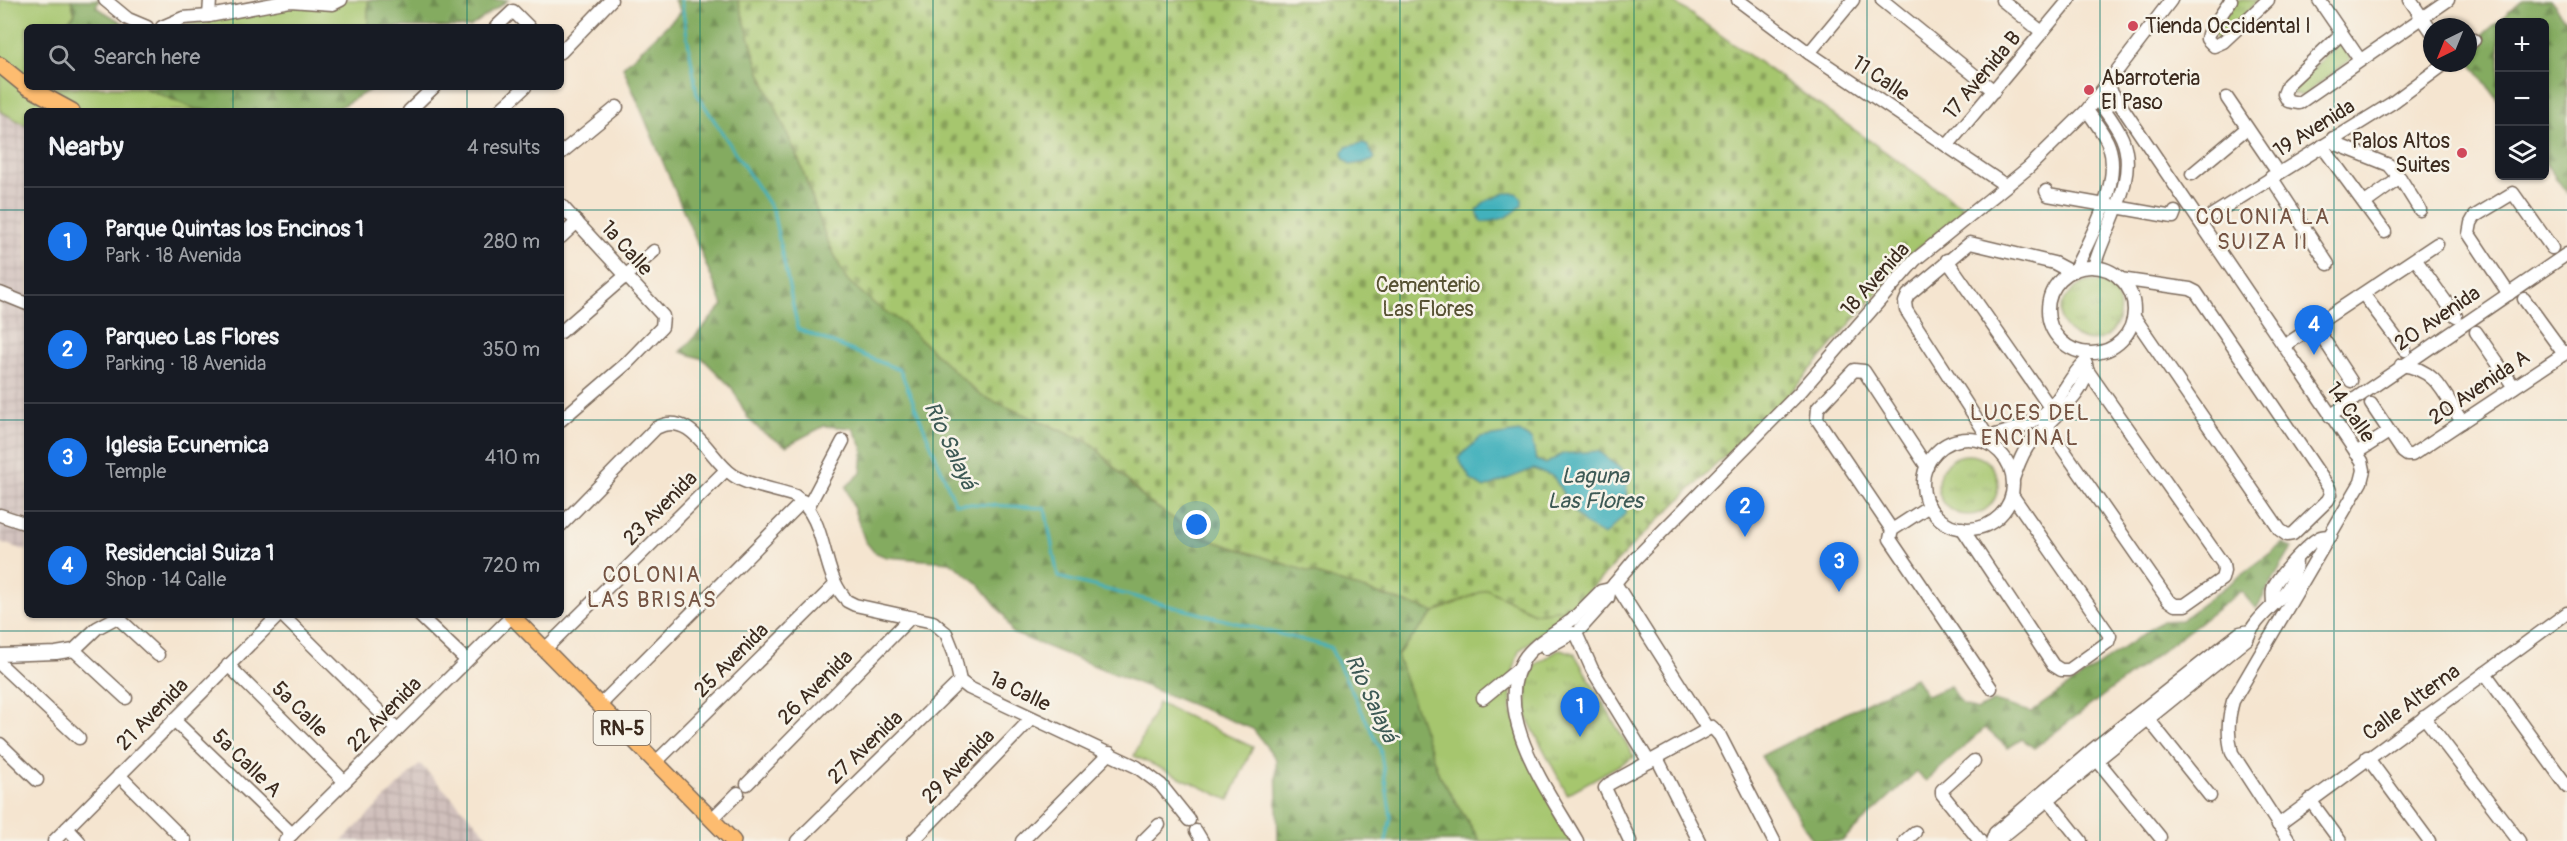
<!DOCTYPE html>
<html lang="en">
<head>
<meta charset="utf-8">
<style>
	body { margin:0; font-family:Pangolin,sans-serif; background:#20242c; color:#f1f3f6 }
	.controls { position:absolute; right:18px; top:18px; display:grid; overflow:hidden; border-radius:9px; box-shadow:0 2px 4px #0004 }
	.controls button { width:54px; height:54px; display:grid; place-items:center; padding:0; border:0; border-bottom:2px solid #363941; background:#171b24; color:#f1f3f6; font:30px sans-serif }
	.compass { position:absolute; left:2423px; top:18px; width:54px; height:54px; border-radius:50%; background:#171b24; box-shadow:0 2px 4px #0004; rotate:223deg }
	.you { position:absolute; left:1197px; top:525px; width:21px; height:21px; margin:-15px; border:4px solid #fff; border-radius:50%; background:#1a73e8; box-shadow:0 0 0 9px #1a73e833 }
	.badge { display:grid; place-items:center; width:39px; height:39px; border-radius:50%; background:#1a73e8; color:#fff; font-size:20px; font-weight:700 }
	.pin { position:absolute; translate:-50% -50px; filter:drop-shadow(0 2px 3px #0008) }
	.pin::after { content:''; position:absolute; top:32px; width:21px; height:18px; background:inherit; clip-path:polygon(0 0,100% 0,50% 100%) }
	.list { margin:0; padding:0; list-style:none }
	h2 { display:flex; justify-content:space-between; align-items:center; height:78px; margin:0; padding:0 24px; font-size:26px }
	h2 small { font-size:20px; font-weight:400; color:#9ea1a6 }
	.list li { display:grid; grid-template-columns:39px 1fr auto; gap:18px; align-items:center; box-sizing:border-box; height:108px; padding:0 24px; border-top:2px solid #363941 }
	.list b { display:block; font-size:22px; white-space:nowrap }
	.list p { margin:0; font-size:20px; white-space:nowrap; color:#9ea1a6 }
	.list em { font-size:20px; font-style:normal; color:#9ea1a6 }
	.icon { flex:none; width:33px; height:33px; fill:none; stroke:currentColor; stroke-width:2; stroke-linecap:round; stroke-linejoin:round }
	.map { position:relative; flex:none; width:2567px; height:841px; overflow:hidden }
	.search { position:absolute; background:#171b24; box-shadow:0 2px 4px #0004; left:24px; top:24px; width:540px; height:66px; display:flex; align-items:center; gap:15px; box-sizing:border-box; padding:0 21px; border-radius:9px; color:#9ea1a6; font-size:22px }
	.panel { position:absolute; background:#171b24; box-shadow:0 2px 4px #0004; left:24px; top:108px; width:540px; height:510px; border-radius:9px }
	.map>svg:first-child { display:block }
</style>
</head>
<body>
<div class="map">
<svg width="2567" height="841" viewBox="0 0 2567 841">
	<defs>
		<pattern id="industrial-grid" width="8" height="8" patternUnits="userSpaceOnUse" patternTransform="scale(1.5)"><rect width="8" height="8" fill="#d0c0bc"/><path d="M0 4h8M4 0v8" fill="none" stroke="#b4a5a1"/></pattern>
		<pattern id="forest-firs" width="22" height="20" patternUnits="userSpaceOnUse" patternTransform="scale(1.5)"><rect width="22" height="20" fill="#84ab61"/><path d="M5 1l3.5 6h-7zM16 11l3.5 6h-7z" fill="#6d8b4f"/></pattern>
		<pattern id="cemetery-stones" width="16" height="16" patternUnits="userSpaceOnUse" patternTransform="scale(1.5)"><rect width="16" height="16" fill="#a6c66e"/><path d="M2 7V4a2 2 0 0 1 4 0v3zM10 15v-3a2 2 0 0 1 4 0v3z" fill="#88a15a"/></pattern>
		<pattern id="park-tufts" width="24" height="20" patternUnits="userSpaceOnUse" patternTransform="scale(1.5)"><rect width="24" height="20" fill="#a6c66e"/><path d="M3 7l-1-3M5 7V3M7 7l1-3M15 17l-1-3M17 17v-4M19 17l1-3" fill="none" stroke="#88a15a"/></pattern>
	</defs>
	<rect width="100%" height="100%" fill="#f7f3e8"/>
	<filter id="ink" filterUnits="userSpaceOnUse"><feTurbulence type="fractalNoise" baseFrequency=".0167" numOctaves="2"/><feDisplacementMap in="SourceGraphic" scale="12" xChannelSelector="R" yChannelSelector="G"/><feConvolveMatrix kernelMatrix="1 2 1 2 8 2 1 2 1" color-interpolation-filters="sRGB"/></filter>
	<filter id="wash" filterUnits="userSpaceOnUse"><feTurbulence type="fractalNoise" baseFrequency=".008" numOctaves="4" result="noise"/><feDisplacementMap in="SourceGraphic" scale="24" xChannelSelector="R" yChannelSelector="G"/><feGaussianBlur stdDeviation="1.35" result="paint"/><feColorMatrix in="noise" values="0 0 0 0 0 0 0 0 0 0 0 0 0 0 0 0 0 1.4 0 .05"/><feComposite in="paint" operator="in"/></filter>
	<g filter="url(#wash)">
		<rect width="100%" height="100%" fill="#f5e5d0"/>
		<!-- industrial -->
		<g fill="url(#industrial-grid)">
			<polygon points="0,111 27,126 27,551 0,542"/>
			<polygon points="420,764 493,841 342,841"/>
		</g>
		<!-- green -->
		<g fill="#a6c66e" stroke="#707846" stroke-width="1.5">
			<polygon points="0,0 71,0 75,14 61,27 27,27 27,87 143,87 195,109 219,111 27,111 27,126 0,111"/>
			<polygon points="330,0 368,0 369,26 171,27"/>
			<polygon points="1487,589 1534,613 1571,608 1519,651 1511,678 1511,711 1574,841 1480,841 1439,775 1396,655 1435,612"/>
			<polygon points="1158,703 1253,747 1229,800 1134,756"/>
		</g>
		<!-- forest -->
		<g fill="url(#forest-firs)" stroke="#606a40" stroke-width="1.5">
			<polygon points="71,0 99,0 96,7 128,26 135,27 61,27 75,14"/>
			<polygon points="368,0 508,0 470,27 368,27"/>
			<polygon points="674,0 738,0 760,72 801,165 825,235 846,279 876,305 903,323 980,395 1092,444 1146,500 1201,537 1435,612 1397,655 1439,775 1480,841 1278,841 1276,759 1253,729 1012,633 1004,615 979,584 950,562 886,557 874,552 865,541 846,487 861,473 863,449 853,428 824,426 786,446 762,432 748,418 732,388 703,359 681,352 723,305 623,67 681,12"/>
			<polygon points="2522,0 2550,0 2567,21 2567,193 2545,163 2544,22 2500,22 2499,102 2468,59 2468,48"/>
			<polygon points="143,87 375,87 333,111 219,111 195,109"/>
			<polygon points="2284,543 2292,548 2256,609 2241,591 2034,748 2022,739 2008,748 1985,728 1926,781 1916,772 1842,841 1813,841 1761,756 1915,678 1927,696 1950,686 1962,704 1977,710 1994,701 2031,712 2162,621 2181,620"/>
		</g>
		<!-- cemetery -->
		<polygon fill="url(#cemetery-stones)" stroke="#707846" stroke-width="1.5" points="738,0 1671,0 1966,209 1910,255 1794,389 1636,542 1577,603 1571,608 1534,613 1487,589 1435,612 1201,537 1146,500 1092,444 980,395 903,323 876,305 846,279 825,235 801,165 760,72"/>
		<!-- park -->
		<g fill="url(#park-tufts)" stroke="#707846" stroke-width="1.5">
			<polygon points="2237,0 2258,0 2219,41 2212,33"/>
			<polygon points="2340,43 2351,59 2303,96 2292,94 2290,90"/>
			<path d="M2091,281C2141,284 2119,362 2074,335C2046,318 2067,286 2091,281Z"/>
			<circle cx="1968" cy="485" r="30"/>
			<polygon points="1560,649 1574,653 1634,757 1567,794 1527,718 1527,686 1536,664"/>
		</g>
		<!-- water -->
		<g fill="#42b1bc" stroke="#3e6e6d" stroke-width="1.5">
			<polygon points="1363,143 1367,145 1375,158 1372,161 1350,165 1343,158 1343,152 1346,147"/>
			<path d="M1505,193H1516L1522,198V205C1510,218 1499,221 1481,222L1477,211L1484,202Z"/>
			<path d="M1519,432L1532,440L1536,460L1546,464L1562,454L1598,451L1627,474L1626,513L1605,535C1575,524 1568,501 1553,476L1533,469L1484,488L1471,480L1458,458L1480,438Z"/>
		</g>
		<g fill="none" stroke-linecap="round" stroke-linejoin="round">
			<!-- stream -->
			<polyline stroke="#42b1bc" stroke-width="3" points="681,0 697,94 773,211 798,329 900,370 955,503 1045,508 1058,577 1330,647 1380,748 1391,817 1386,841"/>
		</g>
	</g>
	<g filter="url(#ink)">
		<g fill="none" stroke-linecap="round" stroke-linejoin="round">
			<!-- minor casing -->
			<g stroke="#7c6b5c" stroke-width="15">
				<g id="minor">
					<polyline points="105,0 128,19 147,27"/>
					<polyline points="1738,0 1809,53 2005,185"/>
					<polyline points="1882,0 1994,91"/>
					<polyline points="2002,0 2042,32"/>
					<polyline points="2231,0 2208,34 2207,39 2214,46 2223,42 2268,0"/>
					<polyline points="2319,0 2360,60"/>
					<polyline points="2410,0 2432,32"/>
					<polyline points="209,16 210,0"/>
					<polyline points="162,27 183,18 209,16 290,1 333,4 341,0"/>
					<polyline points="496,27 513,11 529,27"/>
					<polyline points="2341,34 2288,84 2284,94 2288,101 2299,103 2448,0"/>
					<polyline points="2468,45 2474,40"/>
					<polyline points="561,52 611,0"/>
					<polyline points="1809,53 1853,0"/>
					<path d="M2107,85L2362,461L2364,470L2361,482L2233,701C2228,719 2227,734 2232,753L2289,841"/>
					<polyline points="2227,98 2278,173"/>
					<polyline points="409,111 434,87"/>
					<polyline points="499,111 525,87"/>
					<polyline points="2333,138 2336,144 2389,165 2400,178 2420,210"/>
					<polyline points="1947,146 2069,0"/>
					<polyline points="2322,146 2385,232"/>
					<polyline points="561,153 617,107"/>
					<polyline points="2192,174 2247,128"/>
					<polyline points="2271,177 2328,264"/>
					<polyline points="2046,191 2048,195 2173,217 2175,212"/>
					<polyline points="2365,203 2400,178"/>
					<polyline points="561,205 663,316 662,327 627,363 561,420"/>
					<polyline points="2201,222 2392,103 2446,63"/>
					<polyline points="561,237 577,222"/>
					<polyline points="1947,260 2056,416"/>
					<polyline points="2416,260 2456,316"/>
					<path d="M2094,267C2104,228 2140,179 2122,138C2116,124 2105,111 2097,99"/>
					<circle cx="2091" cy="310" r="43"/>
					<path d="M2074,271C2090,238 2122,184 2109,146C2105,134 2094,121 2087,110"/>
					<polyline points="2120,279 2190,289 2196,292 2329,488 2331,494 2328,500 2293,534 2287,535 2280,530 2134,317"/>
					<polyline points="0,293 27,304"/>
					<polyline points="2509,294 2469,234 2471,223 2475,216 2513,193 2552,248"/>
					<polyline points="2364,295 2405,350"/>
					<polyline points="2524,299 2564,354"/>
					<polyline points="2315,326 2351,381"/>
					<polyline points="561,332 654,251"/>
					<polyline points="2476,332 2514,387"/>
					<polyline points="2284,346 2437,244"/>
					<path d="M2401,365C2437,369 2444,394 2462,422"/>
					<polyline points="2371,404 2403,452 2407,455 2412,455 2567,352"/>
					<polyline points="2040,416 2168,600 2175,605 2185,605 2222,579 2224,571 2223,564 2087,370"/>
					<polyline points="2330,416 2567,254"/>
					<polyline points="1988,437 1906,310 1905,302 1908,295 1970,243 2054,263 2071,272"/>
					<path d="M1982,439C2005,432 2034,426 2051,407C2064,393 2071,375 2085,362"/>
					<circle cx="1968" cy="484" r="45"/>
					<polyline points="2356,453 2389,432"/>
					<path d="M2013,479C2018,466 2022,452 2031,442C2046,423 2093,390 2086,364"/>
					<polyline points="1929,506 1892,530 1890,539 1991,688"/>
					<polyline points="808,507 843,441"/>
					<polyline points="0,515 27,524"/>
					<path d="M561,525L656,428C692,409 709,459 733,475C746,485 778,490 795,496C828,519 820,568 844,597"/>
					<polyline points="1962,528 2053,665 2061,670 2069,670 2108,642 2110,636 2012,495"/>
					<polyline points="1892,530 1817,419 1818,408 1854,370 1864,371 1927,467"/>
					<polyline points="1615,583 1707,728"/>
					<polyline points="847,601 855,605 933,622 941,629 946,633 954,653 960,681 969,688 1137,767 1161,785 1189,820"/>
					<path d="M2273,604C2273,600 2272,594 2273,589C2275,579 2311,540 2321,537C2323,536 2329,536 2331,536"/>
					<polyline points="282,615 396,728"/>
					<polyline points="419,615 466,660"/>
					<polyline points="117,617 158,655"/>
					<polyline points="1572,620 1601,591 1610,589"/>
					<path d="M1569,622C1555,632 1537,642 1526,656C1487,710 1550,793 1577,841"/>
					<polyline points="1581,628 1608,598 1610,589 1635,559 1800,392 1915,260 2028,168 2087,110 2171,0"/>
					<polyline points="1576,633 1592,669 1649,762"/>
					<polyline points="1546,648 1573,633"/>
					<polyline points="545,649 726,470"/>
					<polyline points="74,650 126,698"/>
					<polyline points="0,655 56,653 74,650 97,628 121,615"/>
					<polyline points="0,664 79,738"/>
					<polyline points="228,665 344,781"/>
					<polyline points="2485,673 2567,786"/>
					<polyline points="1483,698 1521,667"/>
					<polyline points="600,705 803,501"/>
					<polyline points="2424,717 2519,841"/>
					<polyline points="174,720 292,834"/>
					<polyline points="2149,720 2210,796"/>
					<polyline points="0,744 37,780"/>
					<polyline points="2093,755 2160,837"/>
					<polyline points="2367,757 2429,841"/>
					<polyline points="1657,758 1699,841"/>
					<polyline points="1974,761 1942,790 1942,794 1980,841"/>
					<polyline points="656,762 834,586"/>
					<polyline points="119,775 185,841"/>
					<polyline points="747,784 910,618"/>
					<polyline points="2310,800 2340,841"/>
					<polyline points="2049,801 2081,841"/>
					<polyline points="712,819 738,793"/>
					<polyline points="2278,825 2567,613"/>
					<polyline points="67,828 79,841"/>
					<polyline points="1196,831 1202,841"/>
					<polyline points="54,841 279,615"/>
					<polyline points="285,841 512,616"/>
					<polyline points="797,841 960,681"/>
					<polyline points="913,841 1031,719"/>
					<polyline points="1022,841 1110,753"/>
					<polyline points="1143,841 1159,825"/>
					<polyline points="1630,841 1605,788 1609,784 1712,727 1720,736 1774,841"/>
					<polyline points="1905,841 1915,832"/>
					<polyline points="1992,841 1995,833 2091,751 2240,633 2250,631"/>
					<path d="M1997,841L2247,639C2259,607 2296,599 2296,560"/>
				</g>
			</g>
			<!-- major casing -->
			<g stroke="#7c6b5c" stroke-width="18">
				<g id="major">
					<polyline points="0,65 27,87"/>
					<polyline points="28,87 72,111"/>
					<polyline points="511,615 733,841"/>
				</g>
			</g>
			<!-- minor -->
			<use href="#minor" stroke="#fff" stroke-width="12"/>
			<!-- major -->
			<use href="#major" stroke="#fdbc70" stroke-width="15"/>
		</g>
	</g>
	<!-- grid -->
	<path fill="none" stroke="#0f766e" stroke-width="1.5" stroke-opacity="0.55" d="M233,0V27M467,0V27M700,0V841M933,0V841M1167,0V841M1400,0V841M1634,0V841M1867,0V841M2100,0V841M2334,0V841M233,87V111M467,87V111M0,210H27M561,210H2567M0,420H27M561,420H2567M233,615V841M467,615V841M0,631H2567"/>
	<!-- markers -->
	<g fill="#d1495b" stroke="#f7f3e8" stroke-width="2">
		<circle cx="2133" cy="26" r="6"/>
		<circle cx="2089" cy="90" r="6"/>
		<circle cx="2462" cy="153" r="6"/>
	</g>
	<g text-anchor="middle" stroke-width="5" stroke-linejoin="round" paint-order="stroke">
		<!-- shield labels -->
		<rect fill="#f7f3e8" stroke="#73665b" stroke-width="1.5" x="593.5" y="711" width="57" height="34" rx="4.5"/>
		<g font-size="20" font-weight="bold" fill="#3b2a1e">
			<text x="622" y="735">RN-5</text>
		</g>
		<!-- poi labels -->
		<g font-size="21" fill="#3b2a1e" stroke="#f7f3e8" text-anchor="start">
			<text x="2145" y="33">Tienda Occidental I</text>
			<text x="2101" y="85">Abarroteria<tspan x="2101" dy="24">El Paso</tspan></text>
			<text x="2450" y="148" text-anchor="end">Palos Altos<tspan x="2450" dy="24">Suites</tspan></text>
		</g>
		<!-- street labels -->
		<g font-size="21" fill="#3b2a1e" stroke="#f7f3e8">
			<text transform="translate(1982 75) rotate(-50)" y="7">17 Avenida B</text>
			<text transform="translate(1881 78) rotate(34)" y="7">11 Calle</text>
			<text transform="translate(2314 128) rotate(-32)" y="7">19 Avenida</text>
			<text transform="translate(627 248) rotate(48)" y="7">1a Calle</text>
			<text transform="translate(1875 279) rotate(-48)" y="7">18 Avenida</text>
			<text transform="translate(2437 318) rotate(-34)" y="7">20 Avenida</text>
			<text transform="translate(2479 387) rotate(-34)" y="7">20 Avenida A</text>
			<text transform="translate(2351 412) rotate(55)" y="7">14 Calle</text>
			<text transform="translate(660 508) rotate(-45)" y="7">23 Avenida</text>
			<text transform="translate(731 660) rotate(-45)" y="7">25 Avenida</text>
			<text transform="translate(815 687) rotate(-45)" y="7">26 Avenida</text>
			<text transform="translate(1020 691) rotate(26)" y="7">1a Calle</text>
			<text transform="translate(2411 702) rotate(-36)" y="7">Calle Alterna</text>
			<text transform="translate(300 709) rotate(45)" y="7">5a Calle</text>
			<text transform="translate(152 714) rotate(-45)" y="7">21 Avenida</text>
			<text transform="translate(384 714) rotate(-45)" y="7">22 Avenida</text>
			<text transform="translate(865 747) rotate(-44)" y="7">27 Avenida</text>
			<text transform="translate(247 763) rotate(44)" y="7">5a Calle A</text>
			<text transform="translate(958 766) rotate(-46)" y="7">29 Avenida</text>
		</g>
		<!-- park labels -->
		<g font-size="21" fill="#565132" stroke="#f7f3e8">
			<text x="1428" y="292">Cementerio<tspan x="1428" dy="24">Las Flores</tspan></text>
		</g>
		<!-- neighbourhood labels -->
		<g font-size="22" letter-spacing="1.5" fill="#755443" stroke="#f7f3e8">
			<text x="2263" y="224">COLONIA LA<tspan x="2263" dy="25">SUIZA II</tspan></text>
			<text x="2030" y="420">LUCES DEL<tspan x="2030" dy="25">ENCINAL</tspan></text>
			<text x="652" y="582">COLONIA<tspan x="652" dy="25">LAS BRISAS</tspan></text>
		</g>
		<!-- water labels -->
		<g font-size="22" font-style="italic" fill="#3d5955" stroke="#f7f3e8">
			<text transform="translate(951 445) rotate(65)" y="8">Río Salayá</text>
			<text x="1595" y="483">Laguna<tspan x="1595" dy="25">Las Flores</tspan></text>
			<text transform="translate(1372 698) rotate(65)" y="8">Río Salayá</text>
		</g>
	</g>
</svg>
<div class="controls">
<button>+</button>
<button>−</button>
<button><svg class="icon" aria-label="layers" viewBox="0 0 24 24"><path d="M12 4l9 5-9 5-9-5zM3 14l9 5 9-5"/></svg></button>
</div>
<svg class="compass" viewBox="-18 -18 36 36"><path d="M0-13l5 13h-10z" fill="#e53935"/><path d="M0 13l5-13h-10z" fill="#9ea1a6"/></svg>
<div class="you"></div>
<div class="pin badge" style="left:1580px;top:737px">1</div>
<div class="pin badge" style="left:1745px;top:537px">2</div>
<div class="pin badge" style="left:1839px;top:592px">3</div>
<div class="pin badge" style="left:2314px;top:355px">4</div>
<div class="search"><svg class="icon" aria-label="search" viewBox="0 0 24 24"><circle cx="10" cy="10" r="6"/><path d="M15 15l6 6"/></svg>Search here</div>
<section class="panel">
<h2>Nearby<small>4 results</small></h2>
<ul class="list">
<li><span class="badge">1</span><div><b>Parque Quintas los Encinos 1</b><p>Park · 18 Avenida</p></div><em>280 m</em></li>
<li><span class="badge">2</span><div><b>Parqueo Las Flores</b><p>Parking · 18 Avenida</p></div><em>350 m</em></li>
<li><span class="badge">3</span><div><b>Iglesia Ecunemica</b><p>Temple</p></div><em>410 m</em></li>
<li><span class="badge">4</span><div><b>Residencial Suiza 1</b><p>Shop · 14 Calle</p></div><em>720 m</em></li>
</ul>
</section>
</div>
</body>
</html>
